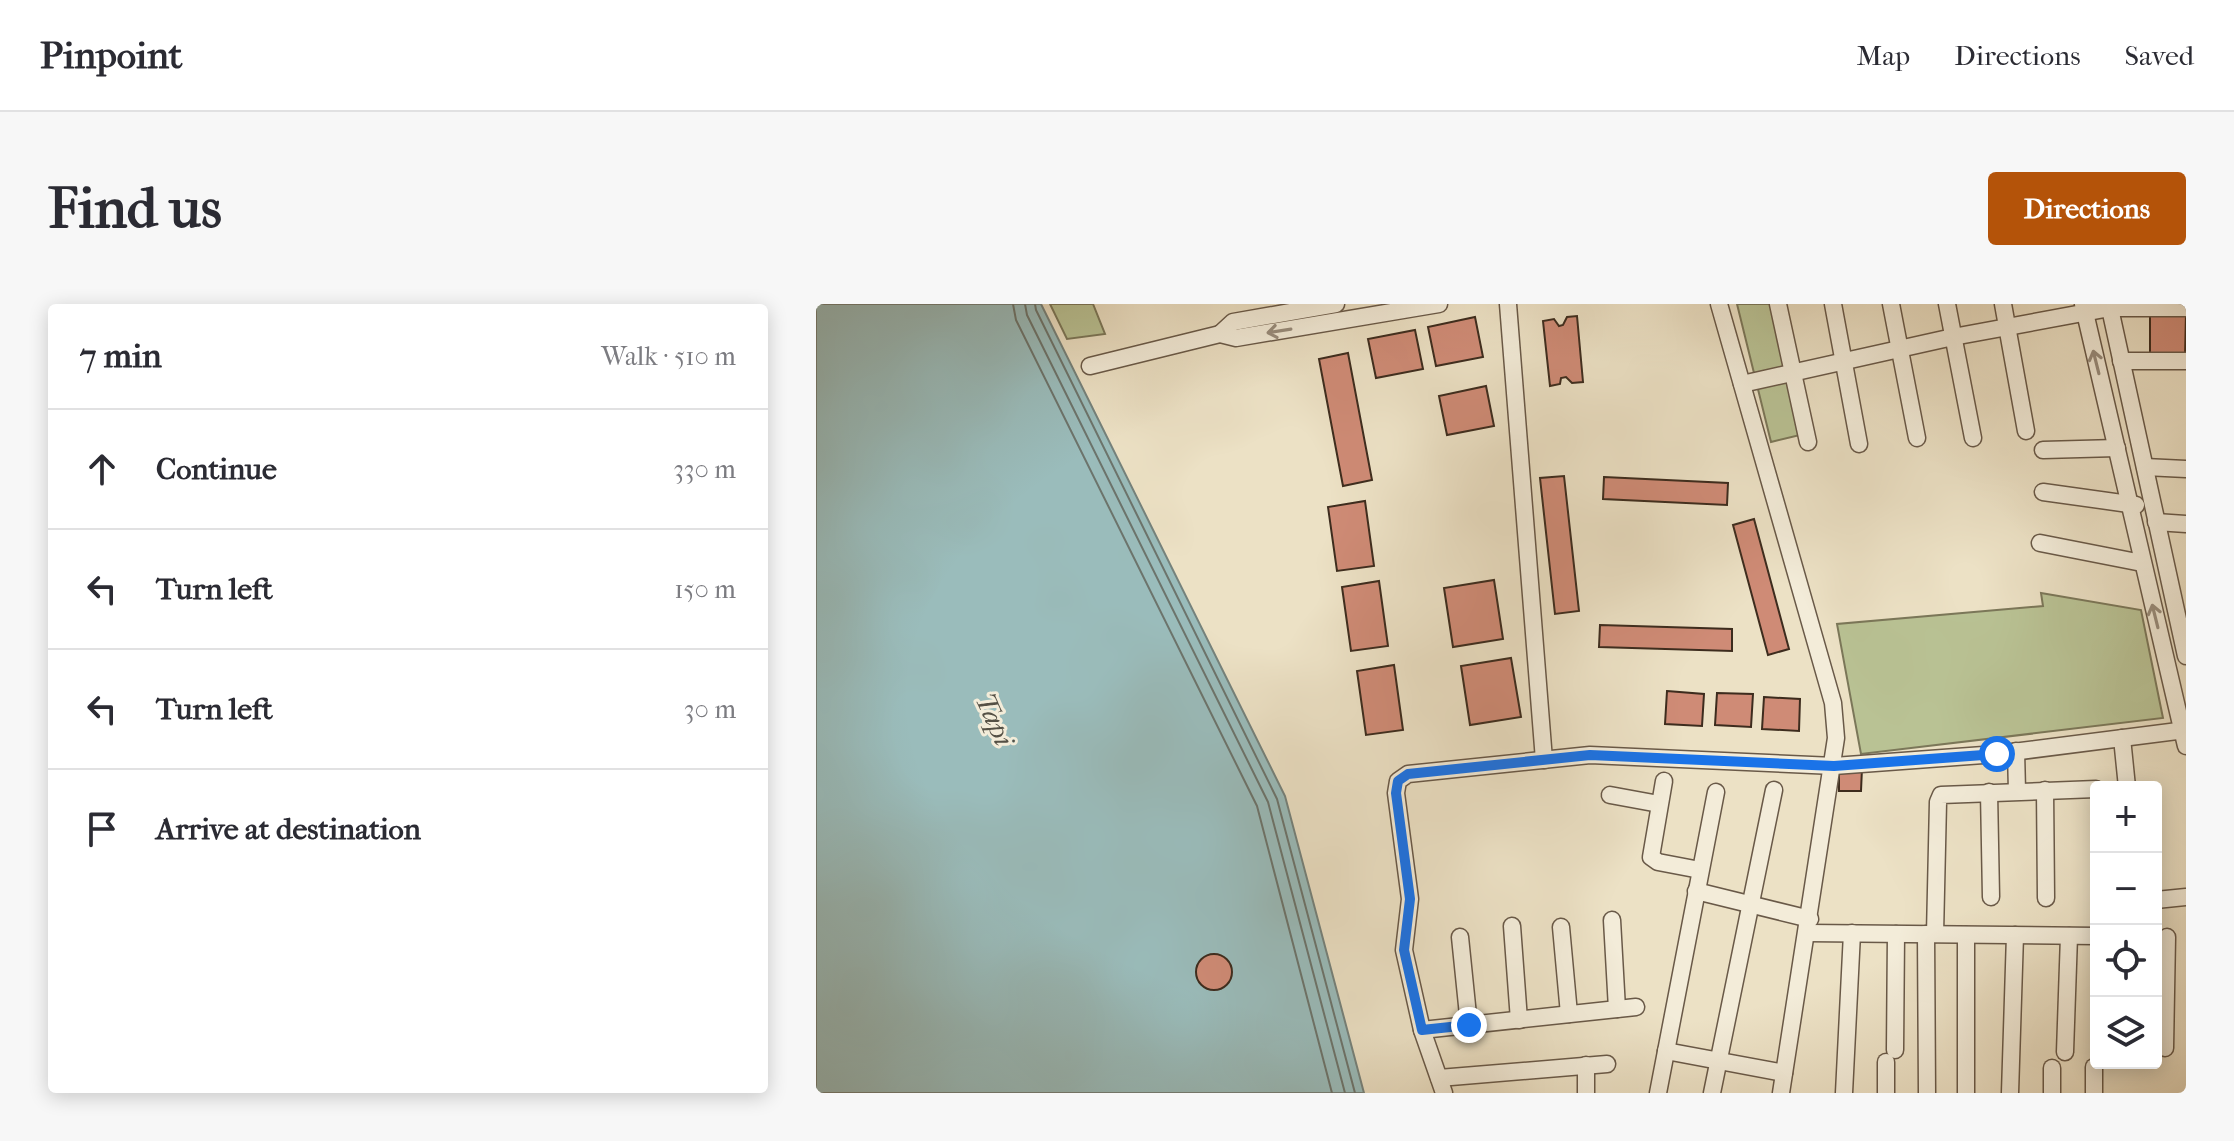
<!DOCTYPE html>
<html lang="en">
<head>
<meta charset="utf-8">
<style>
	body { margin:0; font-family:"IM FELL French Canon",serif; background:#f7f7f7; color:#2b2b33 }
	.controls { position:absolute; right:24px; bottom:24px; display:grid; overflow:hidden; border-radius:8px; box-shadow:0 4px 20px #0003 }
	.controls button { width:72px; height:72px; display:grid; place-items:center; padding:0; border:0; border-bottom:2px solid #e1e1e2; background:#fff; color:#2b2b33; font:40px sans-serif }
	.stop { position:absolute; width:24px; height:24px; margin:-18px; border:6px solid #1a73e8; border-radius:50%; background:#fff }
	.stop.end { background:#1a73e8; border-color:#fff; box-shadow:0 2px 8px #0008 }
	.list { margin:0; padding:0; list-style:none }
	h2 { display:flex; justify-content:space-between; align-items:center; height:104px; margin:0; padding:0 32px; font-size:34px }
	h2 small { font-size:26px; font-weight:400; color:#7c7c81 }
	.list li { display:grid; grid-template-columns:52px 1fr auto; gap:24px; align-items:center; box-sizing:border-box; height:120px; padding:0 32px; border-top:2px solid #e1e1e2 }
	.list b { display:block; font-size:30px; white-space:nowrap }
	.list em { font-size:26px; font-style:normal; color:#7c7c81 }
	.icon { flex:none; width:44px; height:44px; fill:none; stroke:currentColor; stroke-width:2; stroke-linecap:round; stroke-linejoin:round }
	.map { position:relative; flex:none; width:1370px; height:789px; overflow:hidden; border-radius:8px }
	header { display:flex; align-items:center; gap:48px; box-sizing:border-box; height:112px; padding:0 40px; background:#fff; border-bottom:2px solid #e1e1e2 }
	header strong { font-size:38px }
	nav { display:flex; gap:44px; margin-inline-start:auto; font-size:28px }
	.intro { display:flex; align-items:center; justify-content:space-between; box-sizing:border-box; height:192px; padding:0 48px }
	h1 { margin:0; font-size:56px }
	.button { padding:20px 36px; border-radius:8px; background:#b45309; color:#fff; font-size:28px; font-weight:700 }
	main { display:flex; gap:48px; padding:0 48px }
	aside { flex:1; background:#fff; border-radius:8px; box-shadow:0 4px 20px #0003 }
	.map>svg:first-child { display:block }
</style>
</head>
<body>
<header>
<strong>Pinpoint</strong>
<nav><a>Map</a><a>Directions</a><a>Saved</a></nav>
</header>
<div class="intro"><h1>Find us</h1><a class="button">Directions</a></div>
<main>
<aside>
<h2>7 min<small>Walk · 510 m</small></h2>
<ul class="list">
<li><svg class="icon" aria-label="ahead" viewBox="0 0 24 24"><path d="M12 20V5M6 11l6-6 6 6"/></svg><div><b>Continue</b></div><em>330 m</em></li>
<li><svg class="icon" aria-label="left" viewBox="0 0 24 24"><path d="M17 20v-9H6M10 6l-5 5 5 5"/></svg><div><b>Turn left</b></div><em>150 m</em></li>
<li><svg class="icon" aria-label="left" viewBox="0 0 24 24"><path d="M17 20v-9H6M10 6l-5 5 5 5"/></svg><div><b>Turn left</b></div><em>30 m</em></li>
<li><svg class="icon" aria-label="arrive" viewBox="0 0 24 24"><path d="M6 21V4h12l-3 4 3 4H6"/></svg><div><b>Arrive at destination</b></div></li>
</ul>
</aside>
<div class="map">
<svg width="1370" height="789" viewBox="0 0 1370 789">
	<rect width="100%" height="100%" fill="#ece1c5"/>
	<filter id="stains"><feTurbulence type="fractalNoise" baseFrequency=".0025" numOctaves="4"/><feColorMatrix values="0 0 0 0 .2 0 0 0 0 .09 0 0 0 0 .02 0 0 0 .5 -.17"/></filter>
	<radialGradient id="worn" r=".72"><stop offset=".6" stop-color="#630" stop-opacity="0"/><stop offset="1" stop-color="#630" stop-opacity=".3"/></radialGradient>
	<!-- green -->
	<g fill="#b9c294" stroke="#7b7759" stroke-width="2">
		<polygon points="234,0 277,0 289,30 251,35"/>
		<polygon points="921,0 959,0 984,131 955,138"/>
		<polygon points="1225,289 1325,306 1347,414 1045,450 1021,320 1227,302"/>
	</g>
	<!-- water -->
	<polygon fill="#9abcbb" stroke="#75827c" stroke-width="2" points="0,0 225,0 469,492 548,789 0,789"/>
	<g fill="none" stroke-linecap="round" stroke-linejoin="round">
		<!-- shore -->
		<g stroke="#6c746c" stroke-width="2">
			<polyline points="197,0 200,16 441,502 516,789"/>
			<polyline points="209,0 211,11 452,498 529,789"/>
			<polyline points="219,0 220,6 461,495 539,789"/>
		</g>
	</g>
	<!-- building -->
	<g fill="#cf8b76" stroke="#3d2c1e" stroke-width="2">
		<polygon points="1334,9 1370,9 1369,52 1334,52"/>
		<polygon points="761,12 767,78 756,79 750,73 745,74 744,80 734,82 727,17 738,15 743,22 747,21 751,13"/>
		<polygon points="659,13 667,53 620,62 612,23"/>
		<polygon points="599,26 607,65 560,74 552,35"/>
		<polygon points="532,49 556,176 527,182 503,55"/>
		<polygon points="670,82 678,122 631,131 623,92"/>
		<polygon points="748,172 763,307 739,310 724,174"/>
		<polygon points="788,173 912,179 911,201 787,195"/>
		<polygon points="549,197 558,262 521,267 512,203"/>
		<polygon points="938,215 973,345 952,351 917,221"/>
		<polygon points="678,276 687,335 637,343 628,284"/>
		<polygon points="563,277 572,342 535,347 526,283"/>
		<polygon points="784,321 916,325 916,347 783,343"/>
		<polygon points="695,354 705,413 654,421 645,362"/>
		<polygon points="578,361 587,426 550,431 541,367"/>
		<polygon points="851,387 888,390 886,422 849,420"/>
		<polygon points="901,389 937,390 935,423 899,421"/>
		<polygon points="948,393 984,395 983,427 946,425"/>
		<polygon points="1023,464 1046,464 1045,487 1023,487"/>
		<circle cx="398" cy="668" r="18"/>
	</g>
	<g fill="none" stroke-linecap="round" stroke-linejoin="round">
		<!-- minor casing -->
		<g stroke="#695948" stroke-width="19">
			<g id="minor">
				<polyline points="692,0 728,456"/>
				<polyline points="903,0 1017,399 1020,434 965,789"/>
				<polyline points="962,0 992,138"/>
				<polyline points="1017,0 1043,140"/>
				<polyline points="1075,0 1101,134"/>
				<polyline points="1131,0 1157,134"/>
				<polyline points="1187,0 1210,127"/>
				<polyline points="1267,0 1370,442"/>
				<polyline points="1293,0 1370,352"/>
				<polyline points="404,30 417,18 520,0"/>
				<polyline points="1305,57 1370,57"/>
				<polyline points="274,62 404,30 420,34 623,0"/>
				<polyline points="926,80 1137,33 1294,4 1370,4"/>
				<polyline points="1227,146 1301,144"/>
				<polyline points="1329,163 1370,165"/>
				<polyline points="1227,188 1320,201"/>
				<polyline points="1340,218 1370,220"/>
				<polyline points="1224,239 1326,259"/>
				<polyline points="1306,434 1311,483"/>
				<polyline points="1200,447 1201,487"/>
				<polyline points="848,477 835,553 842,558 884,566"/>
				<polyline points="1229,486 1230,594"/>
				<polyline points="1173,488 1175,593"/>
				<polyline points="794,491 843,500"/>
				<polyline points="880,587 994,615"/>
				<polyline points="1340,596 1370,593"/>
				<polyline points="796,616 801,705"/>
				<polyline points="696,622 703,716"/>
				<polyline points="745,623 753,710"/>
				<polyline points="992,629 1280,632"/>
				<polyline points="1110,630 1111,789"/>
				<polyline points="1119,630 1122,498 1125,491 1280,485"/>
				<polyline points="644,633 653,721"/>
				<polyline points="606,726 820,703"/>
				<polyline points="1349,744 1351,633"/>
				<polyline points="1079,746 1080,630"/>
				<polyline points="850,747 968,769"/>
				<polyline points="1249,748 1253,632"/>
				<polyline points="623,774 791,760"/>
				<polyline points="628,789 606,726 588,646 594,595 580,489 582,477 592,470 774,451 1018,462 1181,450 1370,426"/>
				<polyline points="770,789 770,761"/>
				<polyline points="842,789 900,488"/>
				<polyline points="896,789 958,486"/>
				<polyline points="1028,789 1036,629"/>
				<polyline points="1070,789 1070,758"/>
				<polyline points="1150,789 1150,631"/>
				<polyline points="1194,789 1199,631"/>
				<polyline points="1236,789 1236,764"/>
				<polyline points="1278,789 1278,763"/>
			</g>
		</g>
		<!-- minor -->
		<use href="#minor" stroke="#f3ecd9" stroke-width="16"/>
	</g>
	<!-- one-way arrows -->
	<defs><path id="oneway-shaft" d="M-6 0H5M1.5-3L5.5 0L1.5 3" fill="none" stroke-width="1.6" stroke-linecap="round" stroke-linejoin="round" transform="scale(2)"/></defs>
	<g stroke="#988c7c">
		<use href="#oneway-shaft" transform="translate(463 27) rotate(171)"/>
		<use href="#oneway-shaft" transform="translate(1280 58) rotate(-104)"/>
		<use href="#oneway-shaft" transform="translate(1339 312) rotate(-104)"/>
	</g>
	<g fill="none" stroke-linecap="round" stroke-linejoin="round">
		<!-- route -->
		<polyline stroke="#1a73e8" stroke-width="10" points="653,721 606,726 588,646 594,595 580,489 582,477 592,470 774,451 1018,462 1181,450"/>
	</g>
	<g text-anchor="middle" stroke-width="6" stroke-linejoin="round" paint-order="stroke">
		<!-- water labels -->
		<g font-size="28" font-style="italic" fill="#545045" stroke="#f3ecd9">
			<text transform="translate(179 415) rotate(66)" y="10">Tapi</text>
		</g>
	</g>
	<rect width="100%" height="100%" filter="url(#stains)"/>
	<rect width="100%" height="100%" fill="url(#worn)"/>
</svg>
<div class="controls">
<button>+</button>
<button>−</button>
<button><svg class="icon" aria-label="locate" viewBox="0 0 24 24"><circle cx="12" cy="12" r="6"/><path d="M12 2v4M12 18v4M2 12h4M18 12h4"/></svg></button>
<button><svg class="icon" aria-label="layers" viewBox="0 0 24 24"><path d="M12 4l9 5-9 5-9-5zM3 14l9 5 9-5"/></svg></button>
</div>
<div class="stop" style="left:1181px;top:450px"></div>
<div class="stop end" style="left:653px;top:721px"></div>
</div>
</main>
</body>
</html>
